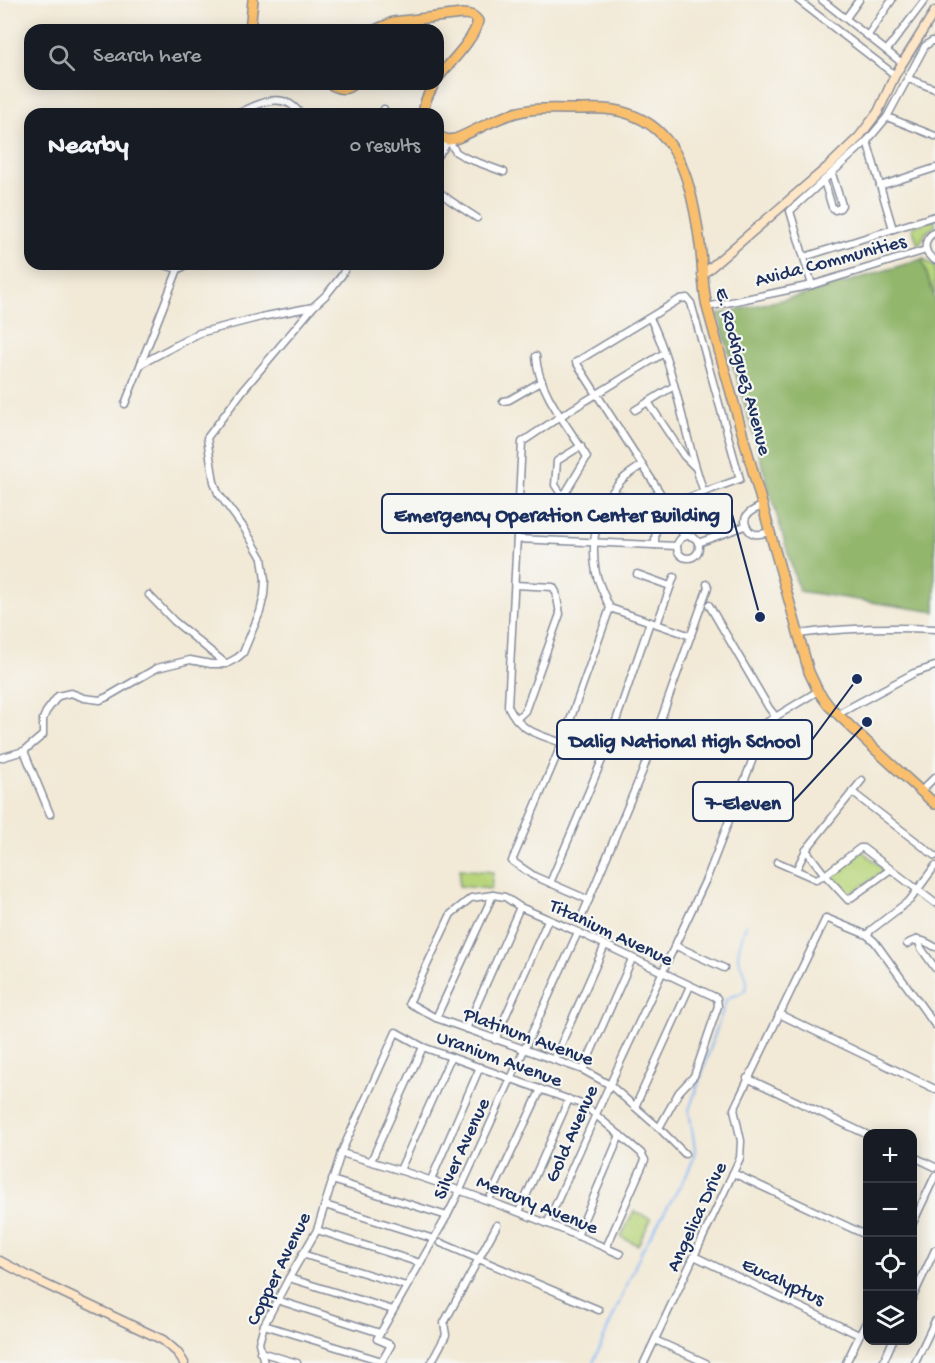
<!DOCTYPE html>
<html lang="en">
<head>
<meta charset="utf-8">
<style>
	body { margin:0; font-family:"Gochi Hand",sans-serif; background:#242831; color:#f1f3f6 }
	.controls { position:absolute; right:18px; bottom:18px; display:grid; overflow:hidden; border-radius:12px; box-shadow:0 3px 15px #0003 }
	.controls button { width:54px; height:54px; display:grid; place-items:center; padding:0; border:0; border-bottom:2px solid #363941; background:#171b24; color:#f1f3f6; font:30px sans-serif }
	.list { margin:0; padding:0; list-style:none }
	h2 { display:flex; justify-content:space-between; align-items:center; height:78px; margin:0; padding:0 24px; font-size:26px }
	h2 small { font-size:20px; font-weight:400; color:#9ea1a6 }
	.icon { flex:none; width:33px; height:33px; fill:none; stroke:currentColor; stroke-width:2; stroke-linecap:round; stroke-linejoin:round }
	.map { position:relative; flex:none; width:935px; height:1363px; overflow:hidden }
	.search { position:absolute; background:#171b24; box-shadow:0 3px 15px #0003; left:24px; top:24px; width:420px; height:66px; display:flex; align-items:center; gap:15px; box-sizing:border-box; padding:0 21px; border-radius:18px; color:#9ea1a6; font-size:22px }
	.panel { position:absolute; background:#171b24; box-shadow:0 3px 15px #0003; left:24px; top:108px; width:420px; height:162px; border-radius:18px }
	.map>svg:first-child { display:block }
</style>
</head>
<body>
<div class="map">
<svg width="935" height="1363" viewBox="0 0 935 1363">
	<rect width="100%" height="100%" fill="#f6f6f2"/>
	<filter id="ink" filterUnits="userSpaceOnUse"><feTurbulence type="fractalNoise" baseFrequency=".0167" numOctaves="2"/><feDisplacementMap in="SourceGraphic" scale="12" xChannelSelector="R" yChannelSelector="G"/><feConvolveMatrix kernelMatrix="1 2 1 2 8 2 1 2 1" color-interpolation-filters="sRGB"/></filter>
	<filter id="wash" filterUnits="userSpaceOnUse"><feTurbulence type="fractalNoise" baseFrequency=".008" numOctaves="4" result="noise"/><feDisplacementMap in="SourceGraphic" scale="24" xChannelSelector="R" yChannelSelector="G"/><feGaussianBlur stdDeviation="1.35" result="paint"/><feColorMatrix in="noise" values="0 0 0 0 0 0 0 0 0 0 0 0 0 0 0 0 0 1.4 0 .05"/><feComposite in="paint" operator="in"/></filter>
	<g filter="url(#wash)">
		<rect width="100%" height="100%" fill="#f2e9d6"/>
		<!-- green -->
		<g fill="#b8d57c" stroke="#6a826d" stroke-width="1.5">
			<path d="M935,219V227C926,230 922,236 920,245H918L912,227Z"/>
			<polygon points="924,258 927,262 935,265 935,293 933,294 922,259"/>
			<polygon points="621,494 639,504 621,535 604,525"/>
			<polygon points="862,851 885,870 848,896 831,876"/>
			<polygon points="460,869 493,872 491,889 459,886"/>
			<polygon points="634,1211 651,1219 638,1245 621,1237"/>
		</g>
		<!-- forest -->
		<polygon fill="#92b66c" stroke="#567265" stroke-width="1.5" points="922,259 935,299 935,612 799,591 718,314 812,293"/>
		<!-- water -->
		<polygon fill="#88b9f4" stroke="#5274a9" stroke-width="1.5" points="653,493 662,506 654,511 646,498"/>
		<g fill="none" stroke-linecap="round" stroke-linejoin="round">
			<!-- stream -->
			<path stroke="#88b9f4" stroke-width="2" d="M593,1363L642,1250L687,1174L693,1160L695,1149L689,1110L700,1079L727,998C746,993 752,989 743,969C741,965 738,960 738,956C738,947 744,933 746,924"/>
		</g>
	</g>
	<g filter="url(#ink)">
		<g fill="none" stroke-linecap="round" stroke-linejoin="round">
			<!-- street casing -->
			<g stroke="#868c9a" stroke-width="9">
				<g id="street">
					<polyline points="798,0 895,75"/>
					<polyline points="822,0 902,63"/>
					<polyline points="846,18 859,0"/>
					<polyline points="868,35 892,0"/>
					<polyline points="887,50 925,0"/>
					<polyline points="909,79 935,89"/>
					<polyline points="384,109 385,114"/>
					<path d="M237,114C253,107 273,94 290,104C294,106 298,111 301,114"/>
					<polyline points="887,117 935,136"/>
					<polyline points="448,140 456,152 466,158 504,172"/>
					<polyline points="867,141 893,229"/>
					<polyline points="438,155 444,148 448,140"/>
					<polyline points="824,181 832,207 835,210 840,208 842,205 832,174"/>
					<polyline points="880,186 935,168"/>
					<polyline points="438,191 451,201 477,218"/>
					<path d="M935,232C923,239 922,253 935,260"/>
					<polyline points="804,257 935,216"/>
					<polyline points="160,264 178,269 191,264"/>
					<polyline points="812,285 790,211 867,141 887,117 925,46 932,41 935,41"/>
					<polyline points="707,307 812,285 926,250"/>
					<path d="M650,318C677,372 683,435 704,492"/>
					<path d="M536,356C538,392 569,427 587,457L563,497L555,485L557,461L581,446"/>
					<polyline points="141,364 199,333 261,317 313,307"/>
					<polyline points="503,401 509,400 542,381"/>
					<polyline points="648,402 684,456 695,467"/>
					<polyline points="125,404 180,264"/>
					<polyline points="635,410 674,386"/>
					<polyline points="668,505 740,479 691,303 687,298 680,299 576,362 668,505 684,537"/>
					<path d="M763,506C754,509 740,515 747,527C748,530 751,533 755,534C760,535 765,533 770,532"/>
					<circle cx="688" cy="547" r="11"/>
					<polyline points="517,539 677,546"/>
					<polyline points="698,543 745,526"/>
					<path d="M655,545C655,525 656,524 672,512"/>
					<polyline points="637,574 670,586"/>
					<polyline points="515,585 553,587 556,592 560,614 525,711 516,719"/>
					<polyline points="149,595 174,621 225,663"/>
					<polyline points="709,605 769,708 776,717"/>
					<polyline points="610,608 691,636"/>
					<polyline points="657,624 674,577"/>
					<path d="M798,634C844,628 889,627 935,629"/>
					<polyline points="838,714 914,673 935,666"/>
					<path d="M562,743C538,734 519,731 508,706L522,442L561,416L664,353"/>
					<polyline points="24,751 50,814"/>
					<polyline points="0,758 24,751 43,735 43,719 46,712 58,696 71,693 84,698 100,700 107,697 157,668 190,660 211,664 226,664 237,658 243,653 260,612 264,595 265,580 262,558 244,528 218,493 214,482 207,438 244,389 313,307 327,294 342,275 347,264"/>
					<polyline points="921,791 935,777"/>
					<polyline points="852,792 935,856"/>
					<polyline points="806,850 825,875 848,900 891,869"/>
					<polyline points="777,862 816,879 825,875 860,848 863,848 935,903"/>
					<polyline points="796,870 806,850 862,780"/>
					<polyline points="550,883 605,753 650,622"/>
					<path d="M589,900L534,876L512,861L562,743L610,608C605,597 599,585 596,573C590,540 597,508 620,482C626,475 635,470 642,465"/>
					<polyline points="582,916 643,770 708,587 707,584"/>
					<polyline points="867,935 871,930 910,900 935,866"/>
					<polyline points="918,939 921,948 935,968"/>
					<path d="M907,944C918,937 925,941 935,947"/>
					<polyline points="676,946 724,968"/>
					<polyline points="779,1014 935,1089"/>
					<polyline points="436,1018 493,895"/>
					<polyline points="466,1029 520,907"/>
					<polyline points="495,1040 548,920"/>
					<polyline points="554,1060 605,945"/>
					<polyline points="583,1070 632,959"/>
					<polyline points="747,1078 868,1135"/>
					<polyline points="635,1107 690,986"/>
					<polyline points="659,1128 679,1092 694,1076 718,1006 717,998 578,932 520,907 505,897 493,895 471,898 451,914 409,1003 436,1018 583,1070 610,1085 659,1128 685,1154"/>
					<path d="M341,1153C436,1179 528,1214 620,1254"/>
					<polyline points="912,1156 935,1167"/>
					<polyline points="371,1161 423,1047"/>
					<polyline points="400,1170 451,1057"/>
					<polyline points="733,1173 868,1236"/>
					<polyline points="332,1180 447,1216"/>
					<polyline points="431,1180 480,1067"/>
					<polyline points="489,1200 541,1089"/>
					<polyline points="325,1205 434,1239"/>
					<polyline points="519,1212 569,1099"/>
					<polyline points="547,1224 596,1114 708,875 767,722 818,691"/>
					<polyline points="912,1225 935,1176"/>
					<polyline points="317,1230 420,1263"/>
					<polyline points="577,1236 620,1135"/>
					<polyline points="441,1243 599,1310"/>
					<polyline points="302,1254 406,1286"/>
					<polyline points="694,1256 859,1335"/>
					<polyline points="289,1278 393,1310"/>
					<polyline points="912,1299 935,1250"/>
					<polyline points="277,1300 380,1333"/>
					<polyline points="264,1325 382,1361"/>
					<polyline points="655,1340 706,1363"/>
					<polyline points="260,1352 297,1363"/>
					<polyline points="264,1363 259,1343 264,1325 289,1278 317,1230 341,1153 396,1032 423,1047 584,1105 641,1153 645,1160 606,1248"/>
					<polyline points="381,1363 391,1345 377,1339 447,1216 460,1190 578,932"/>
					<polyline points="431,1363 446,1335 444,1323 497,1225"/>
					<polyline points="644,1363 740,1158 741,1141 734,1109 826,918 867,935 875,942 935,1025"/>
					<polyline points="846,1363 868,1318"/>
					<polyline points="883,1363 893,1340"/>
					<polyline points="915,1363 935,1321"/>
				</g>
			</g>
			<!-- secondary casing -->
			<g stroke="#868c9a" stroke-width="11">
				<g id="secondary">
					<polyline points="702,275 831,164 859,137 878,112 895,75 935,11"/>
					<polyline points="0,1261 36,1280 163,1340 177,1352 184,1363"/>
				</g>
			</g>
			<!-- primary casing -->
			<g stroke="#868c9a" stroke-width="12">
				<g id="primary">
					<polyline points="250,30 253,0"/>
					<path d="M375,30L393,22L462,14C469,14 474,15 478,21C474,40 450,62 438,78"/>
					<path d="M330,84C338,89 346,91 353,84"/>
					<path d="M424,114C423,102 429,94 434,84"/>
					<path d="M438,136L448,140L455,139C473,132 490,121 509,115C531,107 553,109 576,109C588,109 601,108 613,110C662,118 682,154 692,199C696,216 699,235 701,253C703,271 703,289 707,307L809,672L818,691L829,706L867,742L935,804"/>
				</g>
			</g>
			<!-- street -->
			<use href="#street" stroke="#fff" stroke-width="6"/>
			<!-- secondary -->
			<use href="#secondary" stroke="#fde5c5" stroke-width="8"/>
			<!-- primary -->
			<use href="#primary" stroke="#f9bf6d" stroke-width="9"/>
		</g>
	</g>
	<g text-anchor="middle" stroke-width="4.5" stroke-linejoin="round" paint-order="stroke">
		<!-- street labels -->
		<g font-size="20" fill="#1b2f5e" stroke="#f6f6f2">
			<text transform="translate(830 259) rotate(-15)" y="7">Avida Communities</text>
			<text transform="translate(745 371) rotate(75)" y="7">E. Rodriguez Avenue</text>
			<text transform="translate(612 931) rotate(25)" y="7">Titanium Avenue</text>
			<text transform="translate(529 1035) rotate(20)" y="7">Platinum Avenue</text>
			<text transform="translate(500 1057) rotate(20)" y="7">Uranium Avenue</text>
			<text transform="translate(570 1133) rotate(-66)" y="7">Gold Avenue</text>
			<text transform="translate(460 1148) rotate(-65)" y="7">Silver Avenue</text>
			<text transform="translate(538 1203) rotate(22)" y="7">Mercury Avenue</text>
			<text transform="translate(695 1216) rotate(-65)" y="7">Angelica Drive</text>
			<text transform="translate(277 1268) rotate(-64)" y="7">Copper Avenue</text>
			<text transform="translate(784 1280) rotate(25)" y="7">Eucalyptus</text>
		</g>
	</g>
	<!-- callouts -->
	<path fill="none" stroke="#1b2f5e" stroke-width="2" d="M760 617L732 514M857 679L812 740M867 722L793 802"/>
	<g fill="#1b2f5e" stroke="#f6f6f2" stroke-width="2">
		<circle cx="760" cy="617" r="6"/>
		<circle cx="857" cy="679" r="6"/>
		<circle cx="867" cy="722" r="6"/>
	</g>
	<g fill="#f6f6f2" stroke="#1b2f5e" stroke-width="2">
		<rect x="382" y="494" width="350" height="39" rx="6"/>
		<rect x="557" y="720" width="255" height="39" rx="6"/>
		<rect x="693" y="782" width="100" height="39" rx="6"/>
	</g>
	<g font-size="21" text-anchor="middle" font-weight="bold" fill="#1b2f5e">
		<text x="557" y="521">Emergency Operation Center Building</text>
		<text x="685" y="747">Dalig National High School</text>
		<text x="743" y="809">7-Eleven</text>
	</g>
</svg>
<div class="controls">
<button>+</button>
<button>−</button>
<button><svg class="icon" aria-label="locate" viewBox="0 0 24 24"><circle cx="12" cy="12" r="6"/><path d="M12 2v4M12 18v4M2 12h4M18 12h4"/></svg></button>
<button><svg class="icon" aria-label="layers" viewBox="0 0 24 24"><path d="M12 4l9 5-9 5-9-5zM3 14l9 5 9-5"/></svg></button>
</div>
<div class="search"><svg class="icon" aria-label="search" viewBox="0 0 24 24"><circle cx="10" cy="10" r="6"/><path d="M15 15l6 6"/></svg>Search here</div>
<section class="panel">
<h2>Nearby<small>0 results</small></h2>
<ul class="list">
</ul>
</section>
</div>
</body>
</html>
